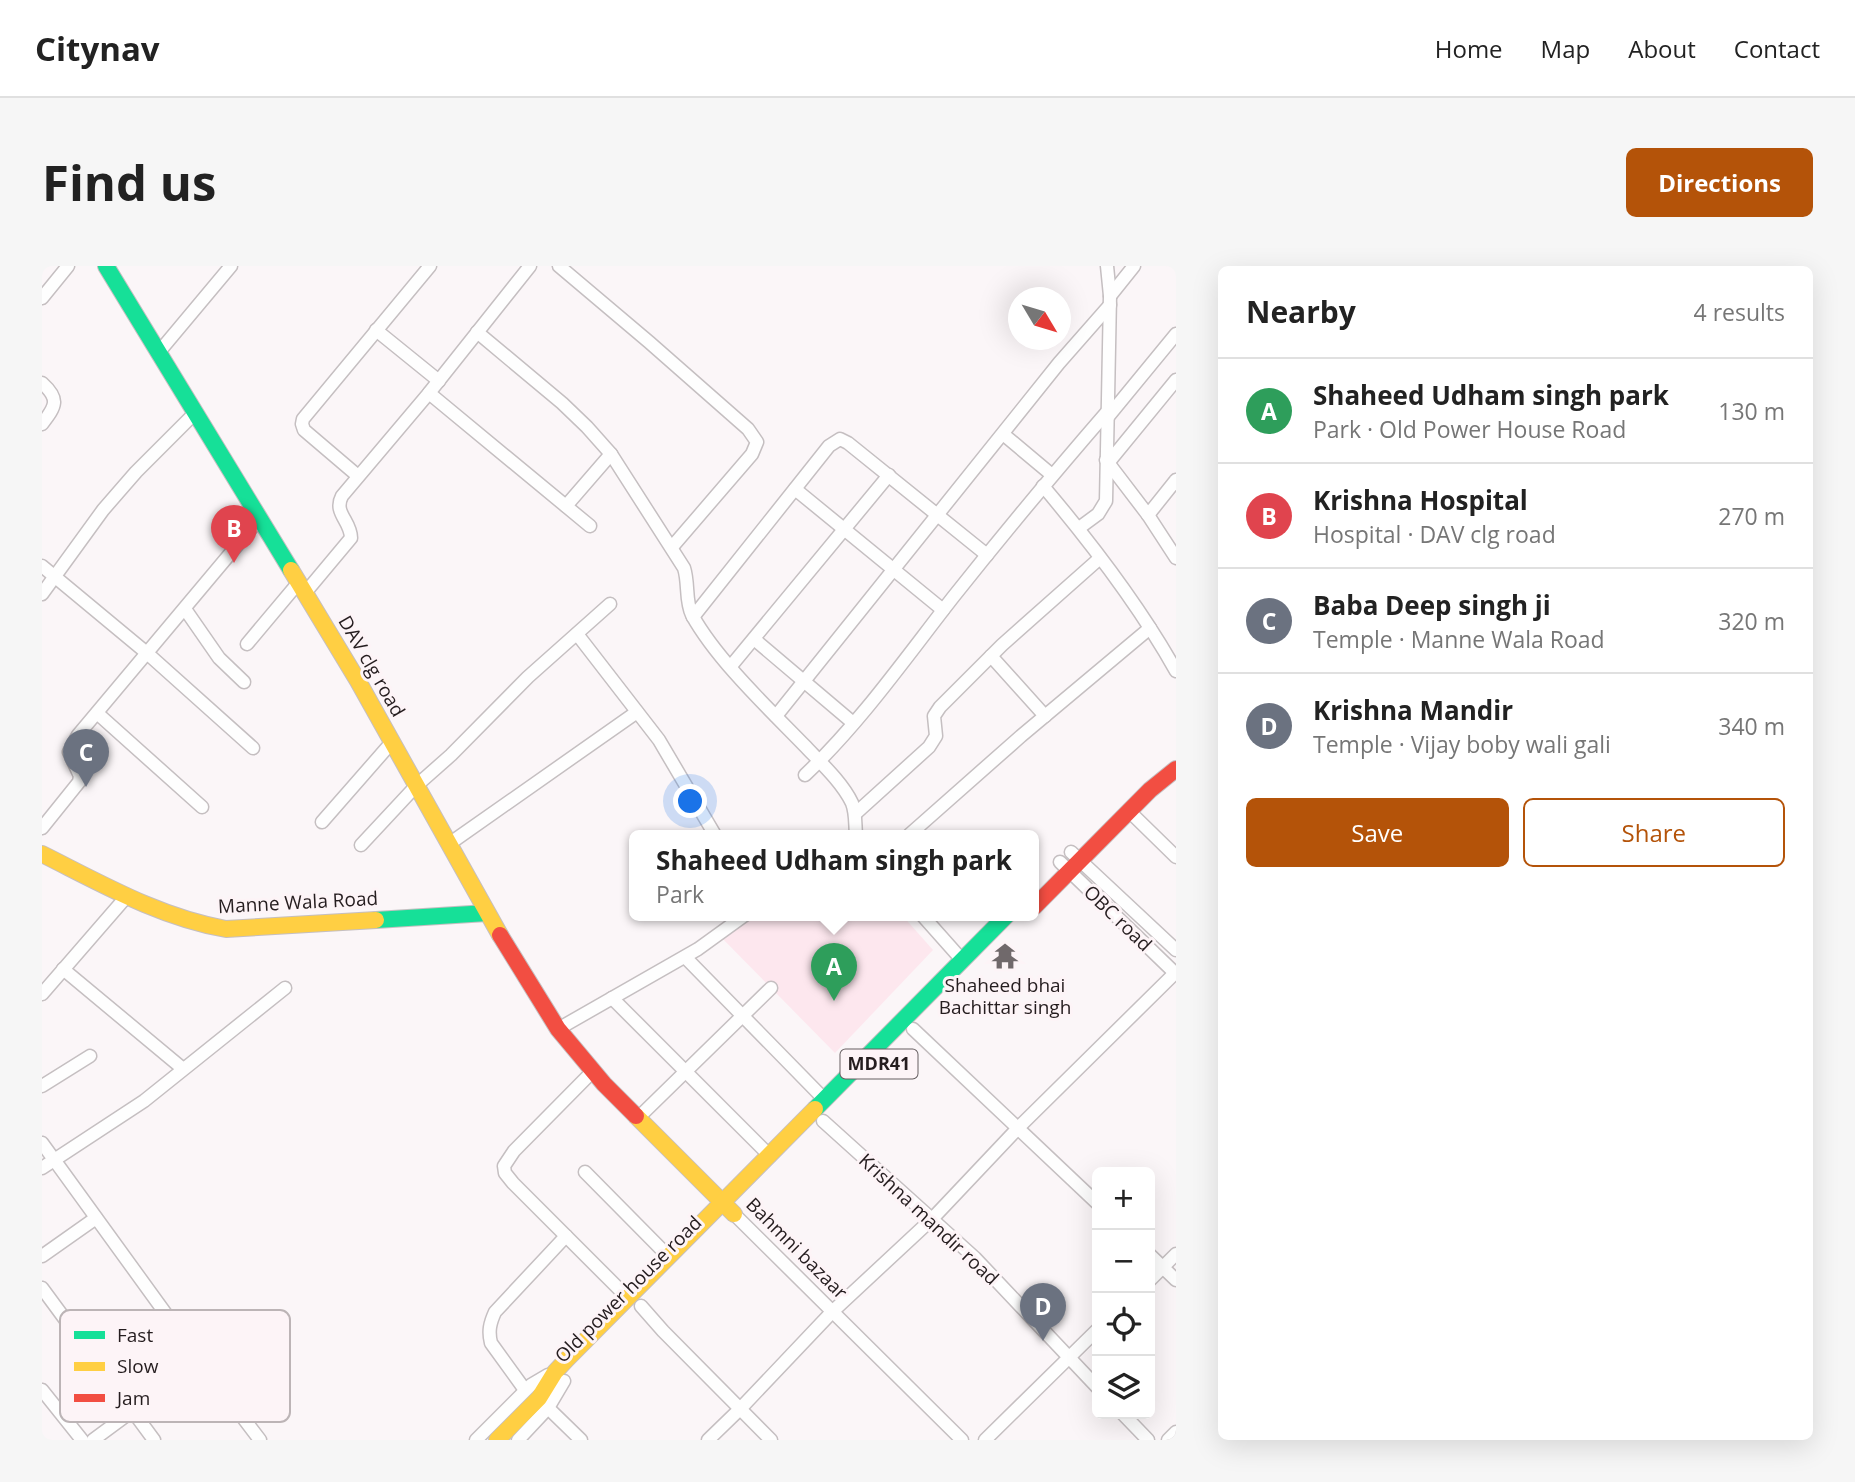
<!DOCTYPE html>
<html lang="en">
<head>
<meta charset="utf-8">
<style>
	body { margin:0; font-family:"Open Sans",sans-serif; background:#f6f6f6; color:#222 }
	.controls { position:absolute; right:21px; bottom:21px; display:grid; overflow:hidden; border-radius:10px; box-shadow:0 7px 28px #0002 }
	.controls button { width:63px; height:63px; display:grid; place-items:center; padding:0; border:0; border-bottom:2px solid #e0e0e0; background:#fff; color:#222; font:35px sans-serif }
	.compass { position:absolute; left:966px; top:21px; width:63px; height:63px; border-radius:50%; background:#fff; box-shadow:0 7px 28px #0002; rotate:128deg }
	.you { position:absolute; left:649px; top:536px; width:24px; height:24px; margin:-18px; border:5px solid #fff; border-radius:50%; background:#1a73e8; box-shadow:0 0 0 10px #1a73e833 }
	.badge { display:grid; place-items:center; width:46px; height:46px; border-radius:50%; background:#b45309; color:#fff; font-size:23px; font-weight:700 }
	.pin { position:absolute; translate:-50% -58px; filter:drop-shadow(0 2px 4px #0008) }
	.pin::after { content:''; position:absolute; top:37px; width:24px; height:21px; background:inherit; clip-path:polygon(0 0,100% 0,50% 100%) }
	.popup { position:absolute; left:587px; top:564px; width:410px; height:91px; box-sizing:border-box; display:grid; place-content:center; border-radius:10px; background:#fff; filter:drop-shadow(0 2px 5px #0005); font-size:23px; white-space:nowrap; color:#767676 }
	.popup b { font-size:26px; color:#222 }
	.popup::after { content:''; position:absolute; left:50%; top:100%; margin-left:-14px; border:14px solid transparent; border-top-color:#fff }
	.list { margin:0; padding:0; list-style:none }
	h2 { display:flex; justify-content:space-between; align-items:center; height:91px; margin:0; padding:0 28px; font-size:30px }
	h2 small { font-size:23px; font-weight:400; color:#767676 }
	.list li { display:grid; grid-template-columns:46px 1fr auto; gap:21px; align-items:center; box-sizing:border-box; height:105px; padding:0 28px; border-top:2px solid #e0e0e0 }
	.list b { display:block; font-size:26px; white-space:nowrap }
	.list p { margin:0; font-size:23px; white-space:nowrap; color:#767676 }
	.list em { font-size:23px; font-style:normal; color:#767676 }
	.actions { display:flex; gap:14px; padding:21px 28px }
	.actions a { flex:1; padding:16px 0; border:2px solid #b45309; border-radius:10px; text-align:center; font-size:24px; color:#b45309 }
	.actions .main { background:#b45309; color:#fff }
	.icon { flex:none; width:38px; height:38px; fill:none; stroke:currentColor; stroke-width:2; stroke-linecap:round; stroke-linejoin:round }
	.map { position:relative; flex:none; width:1134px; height:1174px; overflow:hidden; border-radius:10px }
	header { display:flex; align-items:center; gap:42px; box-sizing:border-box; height:98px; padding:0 35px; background:#fff; border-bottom:2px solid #e0e0e0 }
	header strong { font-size:33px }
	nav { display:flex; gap:38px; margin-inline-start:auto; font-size:24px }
	.intro { display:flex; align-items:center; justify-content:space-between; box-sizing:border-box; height:168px; padding:0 42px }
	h1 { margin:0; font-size:49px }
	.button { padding:18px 32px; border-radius:10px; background:#b45309; color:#fff; font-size:24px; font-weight:700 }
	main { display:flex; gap:42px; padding:0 42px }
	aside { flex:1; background:#fff; border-radius:10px; box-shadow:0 7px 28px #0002 }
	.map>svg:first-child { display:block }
</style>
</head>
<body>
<header>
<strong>Citynav</strong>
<nav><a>Home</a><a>Map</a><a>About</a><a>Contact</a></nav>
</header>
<div class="intro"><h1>Find us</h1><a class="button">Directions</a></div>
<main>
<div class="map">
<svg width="1134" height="1174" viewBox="0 0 1134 1174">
	<rect width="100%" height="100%" fill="#fbf6f8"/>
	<!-- green -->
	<polygon fill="#fde7ee" points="701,649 860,649 891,684 793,787 673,665"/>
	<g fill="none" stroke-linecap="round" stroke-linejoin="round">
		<!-- street casing -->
		<g stroke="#c5bfc1" stroke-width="15">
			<g id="street">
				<polyline points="517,0 607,76 706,163 715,176 710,188 630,281"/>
				<polyline points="1068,30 1092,0"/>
				<polyline points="0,32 26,0"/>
				<polyline points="334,64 397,115"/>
				<path d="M435,66L520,137L545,161L569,188L642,302C647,317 643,335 650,349C675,394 726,442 762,479C778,496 800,516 810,537C814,547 813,558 814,569"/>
				<polyline points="117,86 189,0"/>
				<path d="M0,117C18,133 14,140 0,158"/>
				<polyline points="387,127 548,260"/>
				<polyline points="1065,152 1134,68"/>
				<polyline points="961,168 1010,209"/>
				<polyline points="1064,194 1106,249 1134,292"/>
				<polyline points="1066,197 1134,114"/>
				<polyline points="316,210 262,164 260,158 261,153 388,0"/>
				<path d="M1001,220C1050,278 1097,339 1134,405"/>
				<polyline points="753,223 901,344"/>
				<polyline points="524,240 569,188"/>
				<polyline points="1106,249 1134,214"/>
				<polyline points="1037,262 1056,248 1064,235 1068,30 1065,0"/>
				<polyline points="0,300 106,388 211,482"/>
				<path d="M263,327L309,272C309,255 291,247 300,230L387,127L488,0"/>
				<polyline points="0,328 61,244 94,206 154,146"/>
				<polyline points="143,343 177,392 202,416"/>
				<polyline points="651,351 787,180 798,173 806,177 945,289"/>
				<polyline points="535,368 617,474 673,569"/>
				<polyline points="712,373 810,456"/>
				<polyline points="205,378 257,316"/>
				<polyline points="949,390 1003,450"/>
				<polyline points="689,400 847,209"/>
				<polyline points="55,447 160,541"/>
				<polyline points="734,450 1017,97 1068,39"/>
				<path d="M763,509C819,456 865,390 912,330C962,267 1013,206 1065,146"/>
				<polyline points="1087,545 1134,591"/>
				<polyline points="813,548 887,481 894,470 892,450 898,441 960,379 1058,292"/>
				<polyline points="280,556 350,476"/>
				<polyline points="0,562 37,516 38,510 27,486 36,469 218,252"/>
				<polyline points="867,569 979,470 1108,362"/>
				<polyline points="407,578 595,446"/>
				<polyline points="319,579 374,520 409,489 486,411 568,338"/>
				<polyline points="1029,586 1134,684"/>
				<polyline points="1018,596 1134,708"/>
				<polyline points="880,649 920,694"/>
				<polyline points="643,691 783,834"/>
				<polyline points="21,703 140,802"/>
				<polyline points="0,728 85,630"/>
				<polyline points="570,732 728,890"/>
				<polyline points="516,763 656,683 703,649"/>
				<polyline points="871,763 1055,937"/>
				<polyline points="550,806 472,885 462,900 463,907 471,917 586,1032"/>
				<polyline points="0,820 48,790"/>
				<polyline points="596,852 729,722"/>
				<polyline points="781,855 933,992 1055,1121"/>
				<polyline points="0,877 158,1095 218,1174"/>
				<polyline points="0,902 102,835 243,722"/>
				<polyline points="543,906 627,991"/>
				<polyline points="692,948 920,1174"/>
				<polyline points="1108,989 1134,1014"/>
				<polyline points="0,990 54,952"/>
				<polyline points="1108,1014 1134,988"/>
				<polyline points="0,1022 112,1174"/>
				<polyline points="599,1040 621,1065 729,1174"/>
				<polyline points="0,1124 40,1174"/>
				<path d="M483,1124L449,1077C446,1065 448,1057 453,1046L524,970"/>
				<polyline points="502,1138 539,1174"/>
				<polyline points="1081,1148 1106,1174"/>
				<polyline points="51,1174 158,1095"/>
				<polyline points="434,1174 489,1119 506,1109"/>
				<polyline points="476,1174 506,1142 522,1115"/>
				<polyline points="666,1174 698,1143 790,1046 891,952 977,861 1134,706"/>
				<polyline points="943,1174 1055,1064"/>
				<polyline points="1126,1174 1134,1166"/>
			</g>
		</g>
		<!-- fast casing -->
		<g stroke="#c5bfc1" stroke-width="18">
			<g id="fast">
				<polyline points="64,0 249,304"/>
				<polyline points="334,654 445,647"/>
				<polyline points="773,843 965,649"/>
			</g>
		</g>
		<!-- slow casing -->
		<g stroke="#c5bfc1" stroke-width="18">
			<g id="slow">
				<polyline points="249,304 316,415 458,669"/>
				<path d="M0,588C60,618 117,651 184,663L334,654"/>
				<polyline points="594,850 692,948"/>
				<polyline points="455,1174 497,1132 513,1106 525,1093 773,843"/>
			</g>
		</g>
		<!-- jam casing -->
		<g stroke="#c5bfc1" stroke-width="18">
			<g id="jam">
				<polyline points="992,641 1108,524 1134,503"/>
				<polyline points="458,669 516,763 562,818 594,850"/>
			</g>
		</g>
		<!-- street -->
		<use href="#street" stroke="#fefefe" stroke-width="12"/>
		<!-- fast -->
		<use href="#fast" stroke="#16e098" stroke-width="16"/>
		<!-- slow -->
		<use href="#slow" stroke="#ffcf43" stroke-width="16"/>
		<!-- jam -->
		<use href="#jam" stroke="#f24e42" stroke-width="16"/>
	</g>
	<!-- icons -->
	<defs>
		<g id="temple-bare" transform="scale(2.1)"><path d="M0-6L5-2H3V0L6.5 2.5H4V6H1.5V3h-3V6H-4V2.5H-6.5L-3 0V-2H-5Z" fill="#70696b" stroke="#fdf4f7" stroke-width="2.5" paint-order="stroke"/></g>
	</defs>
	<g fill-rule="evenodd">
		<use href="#temple-bare" x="963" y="690"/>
	</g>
	<g text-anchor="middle" stroke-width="6" stroke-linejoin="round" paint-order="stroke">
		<!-- shield labels -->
		<rect fill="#fdf4f7" stroke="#665e60" stroke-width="2" x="798.5" y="783.5" width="77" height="29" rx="5"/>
		<g font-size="18" font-weight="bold" fill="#251d1f">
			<text x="837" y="804">MDR41</text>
		</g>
		<!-- street labels -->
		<g font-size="19" fill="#251d1f" stroke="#fdf4f7">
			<text transform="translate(330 400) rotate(60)" y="7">DAV clg road</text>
			<text transform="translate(256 636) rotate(-3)" y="7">Manne Wala Road</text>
			<text transform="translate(1076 652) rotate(44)" y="7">OBC road</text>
			<text transform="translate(887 953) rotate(43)" y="7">Krishna mandir road</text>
			<text transform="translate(755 982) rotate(45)" y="7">Bahmni bazaar</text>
			<text transform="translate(586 1023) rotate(-45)" y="7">Old power house road</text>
		</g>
		<!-- poi labels -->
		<g font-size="19" fill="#251d1f" stroke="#fdf4f7">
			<text x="963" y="726">Shaheed bhai<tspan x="963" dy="22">Bachittar singh</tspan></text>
		</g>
	</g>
	<!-- legend -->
	<rect x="18" y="1044" width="230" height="112" rx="10" fill="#fdf4f7" stroke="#bcb4b6" stroke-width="2"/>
	<rect x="32" y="1065" width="31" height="8" fill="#16e098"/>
	<rect x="32" y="1096" width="31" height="9" fill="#ffcf43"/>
	<rect x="32" y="1128" width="31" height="8" fill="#f24e42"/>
	<g font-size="19" fill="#251d1f">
		<text x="75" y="1076">Fast</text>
		<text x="75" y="1107">Slow</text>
		<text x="75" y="1139">Jam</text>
	</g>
</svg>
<div class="controls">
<button>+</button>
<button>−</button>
<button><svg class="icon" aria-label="locate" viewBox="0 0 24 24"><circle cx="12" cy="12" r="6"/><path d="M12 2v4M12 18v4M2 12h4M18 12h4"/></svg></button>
<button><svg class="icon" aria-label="layers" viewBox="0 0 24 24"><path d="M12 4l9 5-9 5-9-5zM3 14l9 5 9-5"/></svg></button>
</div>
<svg class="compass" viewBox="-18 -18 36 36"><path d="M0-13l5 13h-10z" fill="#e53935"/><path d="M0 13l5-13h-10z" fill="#767676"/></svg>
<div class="you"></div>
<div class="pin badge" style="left:792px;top:735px;background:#2e9e5b">A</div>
<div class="popup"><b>Shaheed Udham singh park</b>Park</div>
<div class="pin badge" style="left:192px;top:297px;background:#e0444e">B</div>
<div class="pin badge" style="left:44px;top:521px;background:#6b7280">C</div>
<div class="pin badge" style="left:1001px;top:1075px;background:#6b7280">D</div>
</div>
<aside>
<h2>Nearby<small>4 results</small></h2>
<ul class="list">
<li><span class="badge" style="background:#2e9e5b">A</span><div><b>Shaheed Udham singh park</b><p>Park · Old Power House Road</p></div><em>130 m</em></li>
<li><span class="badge" style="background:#e0444e">B</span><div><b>Krishna Hospital</b><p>Hospital · DAV clg road</p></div><em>270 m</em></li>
<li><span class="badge" style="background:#6b7280">C</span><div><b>Baba Deep singh ji</b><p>Temple · Manne Wala Road</p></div><em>320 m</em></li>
<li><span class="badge" style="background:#6b7280">D</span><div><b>Krishna Mandir</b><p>Temple · Vijay boby wali gali</p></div><em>340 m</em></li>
</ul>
<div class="actions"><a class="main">Save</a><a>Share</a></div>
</aside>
</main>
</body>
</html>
